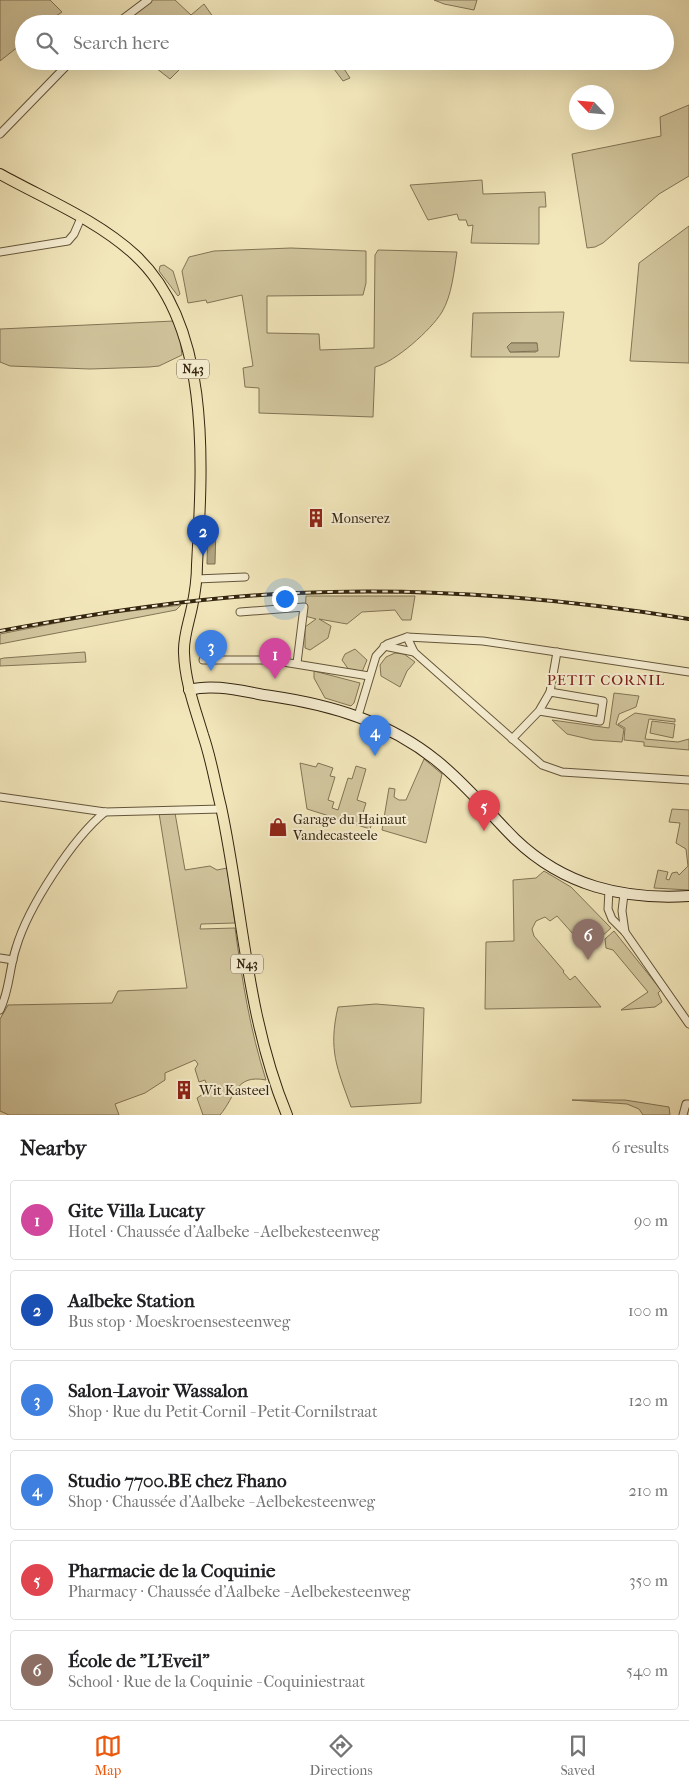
<!DOCTYPE html>
<html lang="en">
<head>
<meta charset="utf-8">
<style>
	body { margin:0; font-family:"IM FELL French Canon",serif; background:#f2f2f2; color:#202124 }
	.compass { position:absolute; left:569px; top:85px; width:45px; height:45px; border-radius:50%; background:#fff; box-shadow:0 5px 20px #0002; rotate:296deg }
	.you { position:absolute; left:284px; top:598px; width:18px; height:18px; margin:-12px; border:4px solid #fff; border-radius:50%; background:#1a73e8; box-shadow:0 0 0 8px #1a73e833 }
	.badge { display:grid; place-items:center; width:32px; height:32px; border-radius:50%; background:#ea580c; color:#fff; font-size:16px; font-weight:700 }
	.pin { position:absolute; translate:-50% -41px; filter:drop-shadow(0 1px 2px #0008) }
	.pin::after { content:''; position:absolute; top:26px; width:18px; height:15px; background:inherit; clip-path:polygon(0 0,100% 0,50% 100%) }
	.list { margin:0; padding:0; list-style:none }
	h2 { display:flex; justify-content:space-between; align-items:center; height:65px; margin:0; padding:0 20px; font-size:21px }
	h2 small { font-size:16px; font-weight:400; color:#757577 }
	.list li { display:grid; grid-template-columns:32px 1fr auto; gap:15px; align-items:center; box-sizing:border-box; height:80px; margin:0 10px 10px; padding:0 10px; border:1px solid #e0e0e0; border-radius:5px }
	.list b { display:block; font-size:19px; white-space:nowrap }
	.list p { margin:0; font-size:16px; white-space:nowrap; color:#757577 }
	.list em { font-size:16px; font-style:normal; color:#757577 }
	.icon { flex:none; width:28px; height:28px; fill:none; stroke:currentColor; stroke-width:2; stroke-linecap:round; stroke-linejoin:round }
	.map { position:relative; flex:none; width:689px; height:1115px; overflow:hidden }
	.search { position:absolute; background:#fff; box-shadow:0 5px 20px #0002; left:15px; right:15px; top:15px; height:55px; display:flex; align-items:center; gap:12px; box-sizing:border-box; padding:0 18px; border-radius:28px; color:#757577; font-size:19px }
	.sheet { height:605px; background:#fff }
	nav { display:flex; justify-content:space-around; align-items:center; box-sizing:border-box; height:70px; border-top:1px solid #e0e0e0; background:#fff; font-size:14px; color:#757577 }
	nav a { display:grid; justify-items:center; gap:2px }
	nav .on { color:#ea580c }
	.map>svg:first-child { display:block }
</style>
</head>
<body>
<div class="map">
<svg width="689" height="1115" viewBox="0 0 689 1115">
	<rect width="100%" height="100%" fill="#f2e7bb"/>
	<filter id="stains"><feTurbulence type="fractalNoise" baseFrequency=".004" numOctaves="4"/><feColorMatrix values="0 0 0 0 .2 0 0 0 0 .09 0 0 0 0 .02 0 0 0 .5 -.17"/></filter>
	<radialGradient id="worn" r=".72"><stop offset=".6" stop-color="#630" stop-opacity="0"/><stop offset="1" stop-color="#630" stop-opacity=".3"/></radialGradient>
	<!-- green -->
	<g fill="#d2c69e" stroke="#827556" fill-rule="evenodd">
		<polygon points="0,0 50,0 62,12 44,24 24,24 24,42 0,61"/>
		<polygon points="150,0 175,0 191,15 204,4 218,24 120,24"/>
		<polygon points="434,0 477,0 474,10 444,4"/>
		<polygon points="147,61 188,61 170,79"/>
		<polygon points="328,61 339,61 350,78 343,81"/>
		<polygon points="689,105 689,176 659,194 603,243 595,247 587,248 572,154 661,136 660,117"/>
		<polygon points="482,180 483,194 545,192 546,207 539,207 539,244 471,243 473,225 468,226 466,220 459,220 457,214 428,220 410,185"/>
		<polygon points="689,226 689,363 630,361 639,263"/>
		<path d="M291,248L366,251V283L363,295L267,296V333L319,334L320,350L374,348L375,255L378,250L457,252C454,271 452,295 442,312C431,330 395,362 375,367L373,417L259,413V388L245,387L243,368L253,366L242,295L207,303L206,300L188,303L182,271L189,257L214,251Z"/>
		<polygon points="164,265 173,271 180,294 178,296 159,271 160,266"/>
		<path d="M564,312L559,357H471L473,313ZM511,343H537L536,352H510Z"/>
		<polygon points="174,321 180,338 182,355 159,366 149,367 90,369 10,366 0,362 0,329"/>
		<polygon points="306,596 415,596 411,620 402,620 395,610 362,612 347,624 319,619 331,626 328,638 310,650 305,648 305,627 316,619 305,616"/>
		<polygon points="181,605 176,610 0,644 0,634 98,615"/>
		<polygon points="355,649 367,660 362,672 349,670 342,660 345,654"/>
		<polygon points="85,652 86,662 0,666 0,659 4,658"/>
		<polygon points="395,653 404,654 415,662 407,671 400,687 381,676 380,665 386,657"/>
		<polygon points="314,671 360,683 354,703 351,706 325,698 314,678"/>
		<polygon points="614,693 639,696 636,707 619,714 616,724 624,729 622,742 593,740 567,734 552,720 609,728"/>
		<polygon points="635,713 675,719 675,722 649,719 645,739 678,742 689,739 689,750 644,746 644,742 624,740 625,728 618,724"/>
		<polygon points="652,721 675,724 673,738 650,733"/>
		<polygon points="424,759 442,774 426,843 382,830 389,788 395,789 394,797 399,800 406,800"/>
		<polygon points="300,763 316,767 318,763 333,768 330,776 335,777 328,800 334,802 332,808 338,810 348,778 352,779 356,766 366,769 357,800 366,803 361,819 372,823 370,829 307,809"/>
		<polygon points="672,809 689,810 689,890 654,888 658,870 668,872 666,879 669,880 672,873 677,872 679,875 688,866 686,849 676,843 680,823 669,822"/>
		<path d="M159,813H175L185,870L210,866L217,870L227,868L235,923L201,924L200,929L235,928C242,980 250,1030 266,1080C235,1074 236,1096 220,1115H203L197,1098L209,1090L205,1080L199,1082L195,1069L198,1064L195,1060L165,1073V1080L145,1093L115,1104L119,1115H9L0,1111V1019L8,1005L112,1003L118,991L187,988Z"/>
		<polygon points="544,871 571,887 611,928 600,938 582,944 557,916 550,921 545,917 536,921 532,929 534,936 564,971 563,972 570,980 575,976 601,1007 485,1009 486,942 514,941 513,880 536,878"/>
		<polygon points="614,931 661,990 658,993 662,1002 655,1007 621,1010 648,992 613,950 606,948 605,939"/>
		<path d="M376,1004L424,1008L421,1103L351,1107C337,1068 328,1050 338,1007Z"/>
		<polygon points="572,1100 625,1100 669,1107 670,1115 643,1115 639,1109 627,1104"/>
	</g>
	<!-- water -->
	<g fill="#b1a581" stroke="#7f7153">
		<polygon points="511,343 537,343 538,351 510,352 507,347"/>
		<polygon points="208,524 216,525 215,564 207,564"/>
	</g>
	<g fill="none" stroke-linecap="round" stroke-linejoin="round">
		<!-- street casing -->
		<g stroke="#63553a" stroke-width="9">
			<g id="street">
				<polyline points="116,24 148,0"/>
				<polyline points="0,134 71,61"/>
				<polyline points="0,252 68,241 74,234 81,218"/>
				<polyline points="196,579 245,577"/>
				<polyline points="240,612 304,607 297,663"/>
				<polyline points="407,637 414,652 542,765 562,772 689,780"/>
				<polyline points="384,646 414,652"/>
				<polyline points="203,660 271,660 369,676"/>
				<polyline points="550,692 557,652"/>
				<polyline points="358,716 376,656 387,644 407,637 483,641 689,672"/>
				<polyline points="512,739 539,711 600,721 603,701 550,692 539,711"/>
				<polyline points="0,797 105,812 221,809"/>
				<polyline points="609,890 608,909 612,919 625,932 689,1024"/>
				<polyline points="624,894 622,911 625,932"/>
				<polyline points="0,958 13,960"/>
				<path d="M0,1010C10,989 9,969 16,948C28,907 73,838 105,812"/>
				<polyline points="683,1115 686,1104 689,1104"/>
			</g>
		</g>
		<!-- secondary casing -->
		<g stroke="#33240f" stroke-width="12">
			<path id="secondary" d="M189,690C215,683 244,692 271,696C332,705 389,722 437,761C466,784 489,813 515,839C564,886 623,900 689,896"/>
		</g>
		<!-- primary casing -->
		<g stroke="#33240f" stroke-width="12">
			<path id="primary" d="M0,174C45,199 97,220 135,255C213,327 202,468 197,565C197,579 195,593 192,607C189,622 183,638 184,653C185,682 195,708 203,735C211,758 215,783 221,807C243,910 246,1016 287,1115"/>
		</g>
		<!-- street -->
		<use href="#street" stroke="#f7efd3" stroke-width="7"/>
		<!-- secondary -->
		<use href="#secondary" stroke="#f7efd3" stroke-width="10"/>
		<!-- primary -->
		<use href="#primary" stroke="#f2e7bb" stroke-width="10"/>
		<!-- rail casing -->
		<g stroke="#33240f" stroke-width="4">
			<path id="rail" d="M0,631C98,613 197,597 297,593C429,587 559,598 689,619"/>
		</g>
		<!-- rail -->
		<use href="#rail" stroke="#f7efd3" stroke-width="2" stroke-dasharray="5.5" stroke-linecap="butt"/>
	</g>
	<!-- icons -->
	<defs>
		<g id="building-bare" transform="scale(1.5)"><path d="M-4-6H4V6H1V3H-1V6H-4ZM-2.5-4.3h1.7v1.8h-1.7ZM.8-4.3h1.7v1.8H.8ZM-2.5-1h1.7V.8h-1.7ZM.8-1h1.7V.8H.8Z" fill="#8f2418" stroke="#f7efd3" stroke-width="2.5" paint-order="stroke"/></g>
		<g id="shop-bare" transform="scale(1.5)"><path d="M-5-2.5h2.3a2.7 3.5 0 0 1 5.4 0H5L5.5 6h-11ZM-1.5-2.5h3a1.5 2.3 0 0 0-3 0Z" fill="#8f2418" stroke="#f7efd3" stroke-width="2.5" paint-order="stroke"/></g>
	</defs>
	<g fill-rule="evenodd">
		<use href="#building-bare" x="316" y="518"/>
		<use href="#shop-bare" x="278" y="827"/>
		<use href="#building-bare" x="184" y="1090"/>
	</g>
	<g text-anchor="middle" stroke-width="4" stroke-linejoin="round" paint-order="stroke">
		<!-- shield labels -->
		<g fill="#f7efd3" stroke="#6e614a" stroke-width="1">
			<rect x="177" y="359.5" width="32" height="19" rx="4"/>
			<rect x="231" y="954.5" width="32" height="19" rx="4"/>
		</g>
		<g font-size="12" font-weight="bold" fill="#33240f">
			<text x="193" y="373">N43</text>
			<text x="247" y="968">N43</text>
		</g>
		<!-- poi labels -->
		<g font-size="14" fill="#33240f" stroke="#f7efd3" text-anchor="start">
			<text x="331" y="523">Monserez</text>
			<text x="293" y="824">Garage du Hainaut<tspan x="293" dy="16">Vandecasteele</tspan></text>
			<text x="199" y="1095">Wit Kasteel</text>
		</g>
		<!-- neighbourhood labels -->
		<g font-size="15" letter-spacing="1" fill="#7a1f14" stroke="#f7efd3">
			<text x="606" y="685">PETIT CORNIL</text>
		</g>
	</g>
	<rect width="100%" height="100%" filter="url(#stains)"/>
	<rect width="100%" height="100%" fill="url(#worn)"/>
</svg>
<svg class="compass" viewBox="-18 -18 36 36"><path d="M0-13l5 13h-10z" fill="#e53935"/><path d="M0 13l5-13h-10z" fill="#757577"/></svg>
<div class="you"></div>
<div class="pin badge" style="left:275px;top:679px;background:#d1479c">1</div>
<div class="pin badge" style="left:203px;top:556px;background:#1a4fb4">2</div>
<div class="pin badge" style="left:211px;top:671px;background:#3f7fe0">3</div>
<div class="pin badge" style="left:375px;top:756px;background:#3f7fe0">4</div>
<div class="pin badge" style="left:484px;top:831px;background:#e0444e">5</div>
<div class="pin badge" style="left:588px;top:960px;background:#8d6e63">6</div>
<div class="search"><svg class="icon" aria-label="search" viewBox="0 0 24 24"><circle cx="10" cy="10" r="6"/><path d="M15 15l6 6"/></svg>Search here</div>
</div>
<section class="sheet">
<h2>Nearby<small>6 results</small></h2>
<ul class="list">
<li><span class="badge" style="background:#d1479c">1</span><div><b>Gite Villa Lucaty</b><p>Hotel · Chaussée d'Aalbeke - Aelbekesteenweg</p></div><em>90 m</em></li>
<li><span class="badge" style="background:#1a4fb4">2</span><div><b>Aalbeke Station</b><p>Bus stop · Moeskroensesteenweg</p></div><em>100 m</em></li>
<li><span class="badge" style="background:#3f7fe0">3</span><div><b>Salon-Lavoir Wassalon</b><p>Shop · Rue du Petit-Cornil - Petit-Cornilstraat</p></div><em>120 m</em></li>
<li><span class="badge" style="background:#3f7fe0">4</span><div><b>Studio 7700.BE chez Fhano</b><p>Shop · Chaussée d'Aalbeke - Aelbekesteenweg</p></div><em>210 m</em></li>
<li><span class="badge" style="background:#e0444e">5</span><div><b>Pharmacie de la Coquinie</b><p>Pharmacy · Chaussée d'Aalbeke - Aelbekesteenweg</p></div><em>350 m</em></li>
<li><span class="badge" style="background:#8d6e63">6</span><div><b>École de &quot;L'Eveil&quot;</b><p>School · Rue de la Coquinie - Coquiniestraat</p></div><em>540 m</em></li>
</ul>
</section>
<nav>
<a class="on"><svg class="icon" aria-label="map" viewBox="0 0 24 24"><path d="M3 6l6-2 6 2 6-2v14l-6 2-6-2-6 2zM9 4v14M15 6v14"/></svg>Map</a>
<a><svg class="icon" aria-label="directions" viewBox="0 0 24 24"><path d="M12 3l9 9-9 9-9-9zM9 14v-3h6M13 9l2 2-2 2"/></svg>Directions</a>
<a><svg class="icon" aria-label="saved" viewBox="0 0 24 24"><path d="M7 4h10v16l-5-4-5 4z"/></svg>Saved</a>
</nav>
</body>
</html>
